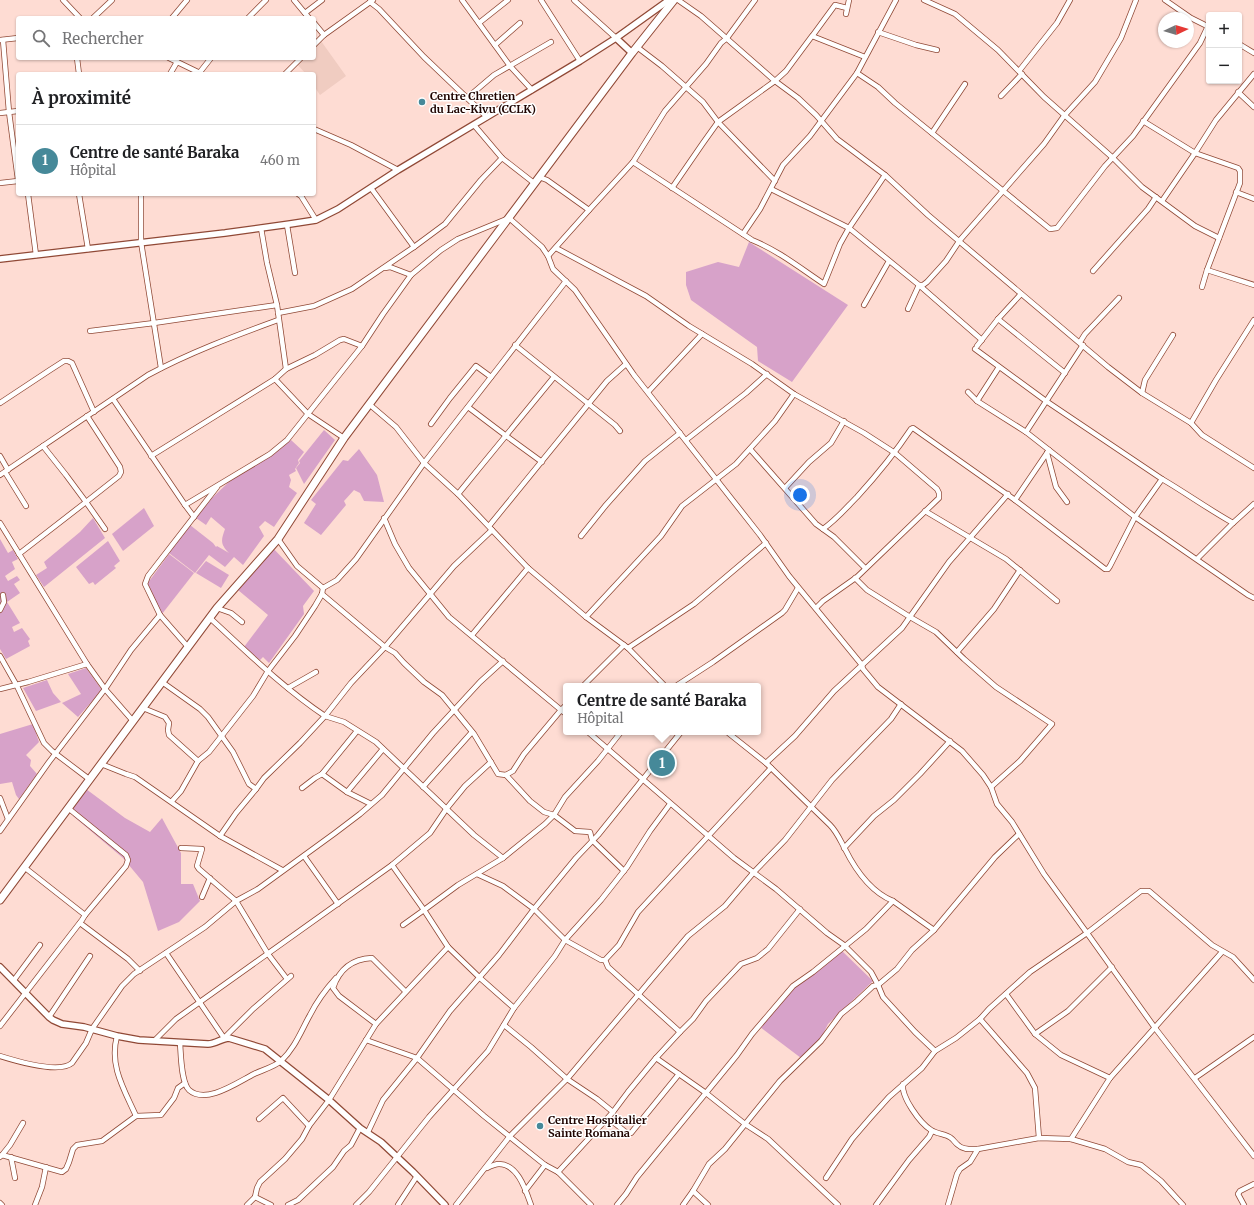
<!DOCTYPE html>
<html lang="fr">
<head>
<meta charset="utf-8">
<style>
	body { margin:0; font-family:Merriweather,serif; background:#f6f6f6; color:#202124 }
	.controls { position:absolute; right:12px; top:12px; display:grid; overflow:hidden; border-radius:4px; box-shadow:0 1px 3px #0004 }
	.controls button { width:36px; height:36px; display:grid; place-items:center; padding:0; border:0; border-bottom:1px solid #e0e0e0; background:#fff; color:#202124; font:20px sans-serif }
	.compass { position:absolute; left:1158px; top:12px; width:36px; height:36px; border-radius:50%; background:#fff; box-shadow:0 1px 3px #0004; rotate:86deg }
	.you { position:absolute; left:800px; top:495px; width:14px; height:14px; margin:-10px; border:3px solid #fff; border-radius:50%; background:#1a73e8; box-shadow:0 0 0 6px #1a73e833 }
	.badge { display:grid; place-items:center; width:26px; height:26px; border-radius:50%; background:#468999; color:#fff; font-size:13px; font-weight:700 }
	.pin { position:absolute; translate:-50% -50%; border:2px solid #fff; box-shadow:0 1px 4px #0006 }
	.popup { position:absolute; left:563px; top:683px; width:198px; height:52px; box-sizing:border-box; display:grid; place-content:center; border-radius:4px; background:#fff; filter:drop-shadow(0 1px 3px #0005); font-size:13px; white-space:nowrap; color:#757577 }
	.popup b { font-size:15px; color:#202124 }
	.popup::after { content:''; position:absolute; left:50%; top:100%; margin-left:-8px; border:8px solid transparent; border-top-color:#fff }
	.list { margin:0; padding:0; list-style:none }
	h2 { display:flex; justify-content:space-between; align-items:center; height:52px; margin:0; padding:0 16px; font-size:17px }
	h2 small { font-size:13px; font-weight:400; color:#757577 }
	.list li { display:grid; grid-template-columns:26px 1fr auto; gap:12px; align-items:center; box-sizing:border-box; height:72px; padding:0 16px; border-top:1px solid #e0e0e0 }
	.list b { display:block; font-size:15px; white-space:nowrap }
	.list p { margin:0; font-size:13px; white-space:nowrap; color:#757577 }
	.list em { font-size:13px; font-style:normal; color:#757577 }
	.icon { flex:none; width:22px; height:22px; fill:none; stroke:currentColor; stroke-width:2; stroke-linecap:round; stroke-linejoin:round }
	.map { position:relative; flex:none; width:1254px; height:1205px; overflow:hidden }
	.search { position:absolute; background:#fff; box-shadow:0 1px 3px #0004; left:16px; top:16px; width:300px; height:44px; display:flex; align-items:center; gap:10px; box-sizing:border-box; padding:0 14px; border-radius:4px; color:#757577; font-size:15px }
	.panel { position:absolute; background:#fff; box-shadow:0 1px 3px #0004; left:16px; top:72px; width:300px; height:124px; border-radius:4px }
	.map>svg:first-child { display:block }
</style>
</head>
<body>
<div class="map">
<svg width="1254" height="1205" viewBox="0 0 1254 1205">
	<rect width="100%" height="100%" fill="#fedcd3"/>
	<!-- built -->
	<polygon fill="#f0ccc1" points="321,41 346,76 320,95 314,86 314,74 306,74 297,64 303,58 314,58 314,48"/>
	<!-- green -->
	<g fill="#d7a2c9">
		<polygon points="749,242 848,305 792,382 758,361 757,347 691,300 686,285 686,272 718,262 739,267"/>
		<polygon points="324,430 335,440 304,484 296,468 300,463 299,461"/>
		<path d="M291,440L304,452L298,460L299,463L295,469L296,471L289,475L291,480L289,487L297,493L274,527L265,521L259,527L264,536L243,565L234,557L225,567L209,555L195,573L169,553L190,525L213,543L216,547L217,546L229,553C220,544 221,540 225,529L211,517L206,525L196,518L212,498L232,479L274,454Z"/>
		<polygon points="359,449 377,475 384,502 364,501 360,493 354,490 344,501 346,505 321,535 304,523 316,504 311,500 343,460 348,461"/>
		<polygon points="144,508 154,526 123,551 112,534"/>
		<polygon points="93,518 105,538 44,587 36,575 47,568 44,562 80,532"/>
		<polygon points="0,539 8,553 13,550 18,559 12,562 15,569 5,576 8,581 17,576 20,580 14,584 20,593 7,602 20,623 12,627 14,632 22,628 30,639 28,641 30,646 6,659 0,649"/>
		<polygon points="108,541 120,561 114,566 116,568 95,585 93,582 89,584 76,567"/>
		<polygon points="270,545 314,591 303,606 304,614 269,663 263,657 260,660 244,647 268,615 238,590"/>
		<polygon points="169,554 194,573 162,614 147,584"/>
		<polygon points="206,561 229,575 221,588 196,573"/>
		<polygon points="86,668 102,690 78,717 62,703 81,694 68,674"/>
		<polygon points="47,680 53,693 61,702 36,711 23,688"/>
		<polygon points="33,724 39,742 26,755 31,760 30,766 37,774 19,799 16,795 12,782 0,784 0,734"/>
		<polygon points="86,789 125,818 150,832 162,818 181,853 181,884 193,884 200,901 179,922 158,931 143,882 123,858 73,816 73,808"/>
		<polygon points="842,951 873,981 828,1024 821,1038 801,1058 760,1027 799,983 817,972"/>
	</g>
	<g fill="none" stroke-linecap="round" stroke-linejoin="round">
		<!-- minor casing -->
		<g stroke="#904936" stroke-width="6">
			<g id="minor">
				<polyline points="63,0 80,18"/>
				<polyline points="294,0 309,18"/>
				<polyline points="462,0 510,66 532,90"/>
				<polyline points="541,0 580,61"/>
				<polyline points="574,0 616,38"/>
				<polyline points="678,0 701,16 775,81 798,98 816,115 837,139 885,175 928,215 1108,367 1142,393 1191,423 1202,435 1254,468"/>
				<polyline points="924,0 955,14 998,50 1044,97 1113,158 1142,187 1195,226 1219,238"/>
				<polyline points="1165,0 1191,18 1209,27"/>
				<polyline points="370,2 379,9 424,57 487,117"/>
				<polyline points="305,13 322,0"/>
				<polyline points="846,14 849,0"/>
				<polyline points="93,18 112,0"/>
				<polyline points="172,18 187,0"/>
				<polyline points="248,18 266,0"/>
				<polyline points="314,23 324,35"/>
				<polyline points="479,23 508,0"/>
				<polyline points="878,32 916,45 937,50"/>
				<polyline points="813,35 835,5 847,8"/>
				<polyline points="0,40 18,38"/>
				<polyline points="3,40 9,112 18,180"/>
				<polyline points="1239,44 1254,53"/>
				<polyline points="314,45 324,35 373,0"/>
				<polyline points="495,45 520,23"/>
				<polyline points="637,47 662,66 703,102 718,122 775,181"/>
				<polyline points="77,58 79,74"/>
				<polyline points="169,58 202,74"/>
				<polyline points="1019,71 1057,23 1070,0"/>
				<polyline points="200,72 211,58"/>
				<polyline points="857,73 878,87 895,103 1050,229 1057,228 1105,166 1133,136 1200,43 1208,26"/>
				<polyline points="170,74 177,62"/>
				<polyline points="285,74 301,58"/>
				<polyline points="1238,92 1254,107"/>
				<polyline points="1001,96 1022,74"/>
				<polyline points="467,98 494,75 551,42"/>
				<polyline points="0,113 18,111"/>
				<polyline points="1143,121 1195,153 1238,168 1240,171 1240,183 1207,270 1202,287"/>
				<polyline points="474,125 502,158 534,183"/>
				<polyline points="314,129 351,145 398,170"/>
				<polyline points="932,133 965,84"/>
				<polyline points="633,162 665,111 706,64 721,43 727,38 755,0"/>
				<polyline points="539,177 547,180 589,210"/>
				<polyline points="0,183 18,181"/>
				<polyline points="672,188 703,143 718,122 775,81 786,71 812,36 865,57"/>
				<polyline points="771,189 849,228 885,175"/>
				<polyline points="1236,192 1254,199"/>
				<polyline points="28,194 36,255"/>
				<polyline points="79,194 88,249"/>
				<polyline points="141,194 141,242 161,368"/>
				<polyline points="298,194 301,196 316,220"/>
				<polyline points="1162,201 1195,153 1216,120 1254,74"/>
				<polyline points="287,225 295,273"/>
				<polyline points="261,228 267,263 277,305 286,369"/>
				<polyline points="743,234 760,209 783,165 810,136 857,73 896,0"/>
				<polyline points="414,247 445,224 481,180 502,158"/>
				<polyline points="556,248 646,296 689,326 752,364 794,394 864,433 895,453 937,489 939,493 939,498 857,577 823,601 816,608"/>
				<path d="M548,256L589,210L633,162L752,240C779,251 800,268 824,284L840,244L849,228L919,285H923L927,282L946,261L960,240L1044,144L1064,116L1095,82L1121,38L1136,0"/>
				<polyline points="385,268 390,267 411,275"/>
				<polyline points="1207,270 1254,285"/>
				<polyline points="1093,271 1148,209 1156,197"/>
				<polyline points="864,305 889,261"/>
				<polyline points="908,309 919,285 982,340"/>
				<polyline points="278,313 314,306 352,289 414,247 371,188"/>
				<polyline points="998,319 1065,373"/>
				<polyline points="90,331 154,323 277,305"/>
				<polyline points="1080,342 1085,334 1119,298"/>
				<polyline points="515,345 615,425 620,431"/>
				<polyline points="977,346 998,319 1021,294"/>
				<polyline points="975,349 1046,401 1162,479"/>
				<polyline points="275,379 308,414 344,438"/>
				<polyline points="648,392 702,334"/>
				<polyline points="968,392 977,401 1026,432"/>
				<polyline points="1142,393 1145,380 1173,335"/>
				<polyline points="113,399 185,505 270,454 287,440 362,346 383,314 411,275 441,250 458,239 509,218 542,247 548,256 553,269 575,290 634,375 760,535 789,576 862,665 863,669 878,687 962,751 983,775 991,787 997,804 1012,822 1044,874 1087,933 1141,891 1149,891 1212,945 1233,957 1254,980"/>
				<polyline points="977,401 999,367"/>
				<polyline points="0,403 50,370 64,361 68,361 72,363 94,412"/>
				<polyline points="369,404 396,427 424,463 458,494 528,568 586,617 628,648 665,686"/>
				<polyline points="468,407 505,435 542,462"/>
				<polyline points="87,416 120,467 121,472 119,476 86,502 105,529"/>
				<polyline points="1191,423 1216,380 1254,320"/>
				<polyline points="431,424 450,398 476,366 491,377"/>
				<polyline points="686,440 746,393 767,374"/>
				<polyline points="750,449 816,524 834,537 865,568"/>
				<polyline points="1049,450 1135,517 1248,595 1254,598"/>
				<polyline points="1047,453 1056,487 1067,502"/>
				<polyline points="0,456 8,470"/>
				<polyline points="151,456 275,379 286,369 315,355 340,340 344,339 362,346"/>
				<polyline points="5,472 26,506"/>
				<path d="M0,475L148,375C189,353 234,336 278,320"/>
				<polyline points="785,488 809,462 831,443 844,421"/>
				<polyline points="458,494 554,377"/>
				<polyline points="1015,500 1049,450 1026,432 1083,345"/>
				<polyline points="185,505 194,517"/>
				<polyline points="925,511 1006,559 1057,601"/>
				<polyline points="0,523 87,664 105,689 133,721"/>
				<polyline points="489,526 607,381 626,364"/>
				<path d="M823,529C836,520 846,508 857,497C877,475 895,453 911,429L913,428L1015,500L1105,569H1108L1110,566L1135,517L1162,479C1186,493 1208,509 1233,523L1254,504"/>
				<polyline points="581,536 606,505 645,461 680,433"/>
				<polyline points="278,539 297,566 323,588"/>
				<polyline points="19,554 86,502 66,475 43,446"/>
				<polyline points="1197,559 1233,523"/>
				<polyline points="855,578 867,590 910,617 936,632 964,659 996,687 1052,724 1020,761 991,787"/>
				<polyline points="322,594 385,647 395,653 404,663 424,682 442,695 474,734 498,774 506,775 513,771 524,754 561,710 449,617 409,568 395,544 384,518"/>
				<polyline points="217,608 231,613 242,622"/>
				<polyline points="0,610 4,602 3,595"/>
				<polyline points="586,617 661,536 682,506 736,464 775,421 794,394"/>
				<path d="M210,618C247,652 283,688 325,716L351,683L385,647L454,566L492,530"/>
				<polyline points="472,635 528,568"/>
				<polyline points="188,647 160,615 145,584 148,576 217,487"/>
				<polyline points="628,648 694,604 766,543"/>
				<polyline points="957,652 994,609 1020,570"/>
				<polyline points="0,656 17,686 44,743 52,751 89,779"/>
				<polyline points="162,682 200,709 208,717 233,752 249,784 256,789 264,778 300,743 325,716 344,722 376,742 474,835 503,858"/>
				<polyline points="583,686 624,645"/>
				<polyline points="676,686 713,662 782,613 785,610 798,588"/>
				<polyline points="288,688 316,672"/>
				<polyline points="0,689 28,682 87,664"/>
				<polyline points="566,705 561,710 566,714"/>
				<polyline points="143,708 165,717 169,723 168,730 169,735 198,761"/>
				<polyline points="588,732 734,858 776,889 827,933 844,945 871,972 878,985 883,997 915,1032 935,1051"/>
				<polyline points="681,732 598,835 576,858 534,909 565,940 601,960 605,960 619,945 638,912 771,768"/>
				<path d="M727,732L766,763L830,825C837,832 840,840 845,849C855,869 871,892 893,901L934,930"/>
				<polyline points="766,763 795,736 834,691 902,628 949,562 1008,494"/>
				<polyline points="101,764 126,774 135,777 220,836 282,870"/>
				<polyline points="322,774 347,792"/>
				<polyline points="506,775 530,801 544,812 554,815 575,831 590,832 592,840 624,871"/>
				<polyline points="423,787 472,732"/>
				<polyline points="302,788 315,778 322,774 357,731"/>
				<polyline points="0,798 8,819"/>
				<polyline points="172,801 181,791 198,761 209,752 253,696 268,671 295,636 315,606 322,594 323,588 337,580 356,559 424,463 566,281"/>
				<polyline points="371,804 347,792 383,749"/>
				<polyline points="0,831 49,762 105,689 131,650 160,615"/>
				<polyline points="220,836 236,813 256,789"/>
				<polyline points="181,848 202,849 197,866 199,869 236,901 268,954 287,979"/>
				<polyline points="844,848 874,816 894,800 920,774 950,741"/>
				<polyline points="304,856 338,904"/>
				<polyline points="392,865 424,910 403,925"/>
				<polyline points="24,867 85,915 126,866 128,860 126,855 68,808"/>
				<polyline points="202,897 210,878"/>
				<polyline points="80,923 128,959 140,971"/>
				<polyline points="166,953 224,1038 253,1009 291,976"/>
				<polyline points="605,960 608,967 680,1032 656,1058 706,1093 745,1124 768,1139 838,1205"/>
				<polyline points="14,980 40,945"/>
				<polyline points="1006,994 1035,1034 1061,1055 1110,1078"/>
				<polyline points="514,1008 480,978 448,947 424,910 458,885 503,858 545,824 554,815 565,797 598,761 621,732"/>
				<polyline points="49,1017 90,956"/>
				<polyline points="980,1019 1027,1073 1035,1088 1039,1138"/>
				<path d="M376,1024L339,996L333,988C339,970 352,959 372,958L405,991"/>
				<polyline points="504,1025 531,1047 567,1079 597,1099 613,1112"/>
				<polyline points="0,1026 82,920 85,915"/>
				<polyline points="680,1032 693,1019 706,1001 741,964 757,958 768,949 800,909"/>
				<polyline points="1035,1034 1068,1011 1112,967"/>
				<path d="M117,1036C109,1066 124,1089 136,1116"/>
				<polyline points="155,1040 176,1019 392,865 430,833 447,808 465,786 491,762"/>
				<polyline points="366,1040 417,1058 484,1116 545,1165 558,1172 591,1205"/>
				<path d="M180,1043C181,1055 181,1082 189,1090C206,1105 238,1082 254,1074C262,1070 274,1067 281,1061C295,1048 301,1031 310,1015C317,1001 326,989 336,978"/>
				<path d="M0,1056C16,1061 59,1074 72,1063L86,1043L92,1029L122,986L134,974L205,927L236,901L258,889L335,833L360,814L382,795L433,733L480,682L503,661"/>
				<polyline points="1195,1078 1254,1037"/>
				<path d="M903,1084C901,1097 920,1123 931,1130C937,1134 946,1134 951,1138C954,1140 955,1143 958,1145C963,1150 971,1149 978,1149"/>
				<polyline points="608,1118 627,1133 631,1133 679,1074"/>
				<polyline points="259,1119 283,1098 309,1126"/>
				<polyline points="368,1132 383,1100 417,1058 450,1011 499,955 534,909 503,886 477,874"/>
				<polyline points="1071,1139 1110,1078 1222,952"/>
				<polyline points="2,1155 10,1145 23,1123"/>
				<polyline points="0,1157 2,1155 62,1172 66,1169 69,1162 73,1149 77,1145 102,1141 136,1116 161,1115 174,1098 178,1088 185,1083"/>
				<polyline points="11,1157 15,1178"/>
				<path d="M487,1168C491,1166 495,1164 499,1164C518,1164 526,1191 531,1205"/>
				<polyline points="558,1172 613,1112 628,1092 656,1058"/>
				<polyline points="826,1178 852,1139 871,1117 889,1097 922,1068 935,1051 956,1038 980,1019 989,1009 1030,972 1087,933 1155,1028 1254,1156"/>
				<polyline points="525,1191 545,1165"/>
				<polyline points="693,1191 708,1205"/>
				<polyline points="255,1197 271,1205"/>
				<polyline points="0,1203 2,1205"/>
				<polyline points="35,1205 42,1187 46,1167"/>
				<polyline points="247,1205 255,1197 257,1188 260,1182 285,1159 302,1139 309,1126 329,1100 376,1024 448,947"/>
				<polyline points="288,1205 298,1200 333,1167 344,1151 351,1145 360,1128"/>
				<polyline points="356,1205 369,1192 429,1117 488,1051 514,1008 555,956 565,940 601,900 627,867 650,831 670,804"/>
				<polyline points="398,1205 417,1176"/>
				<polyline points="456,1205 510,1136 567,1079 688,936 725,906 754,872 785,840 832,780 891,719 901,704"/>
				<polyline points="617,1205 626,1194 637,1177 737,1055 752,1034 793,986 813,972 866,929 893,901"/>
				<polyline points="683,1205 693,1191 709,1164 725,1149 780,1081 821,1041 841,1014 857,1001 873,986 878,985 897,969 912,950 934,930 995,857 1019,834"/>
				<polyline points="876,1205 909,1160 929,1137 932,1131"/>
				<polyline points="948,1205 957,1174 960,1169 970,1162 978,1149 1039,1138 1071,1139 1105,1149 1128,1162 1141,1165 1161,1181 1183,1205"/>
				<polyline points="1244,1205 1238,1194 1240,1191 1254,1184"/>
			</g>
		</g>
		<!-- tertiary casing -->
		<g stroke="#904936" stroke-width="8">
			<g id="tertiary">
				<polyline points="616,38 632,53"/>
				<polyline points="0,259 225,233 290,224 316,220 338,209 398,170 580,61 616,38 669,0"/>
				<path d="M0,967L49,1017L53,1020L62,1024L84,1027L117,1036L139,1040L208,1044C216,1044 222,1038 229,1038L265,1049L329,1100L360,1128L381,1142L413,1172L445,1205"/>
			</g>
		</g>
		<!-- trunk casing -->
		<g stroke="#904936" stroke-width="9">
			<polyline id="trunk" points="0,900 217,608 278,539 344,438 632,53 674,0"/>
		</g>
		<!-- minor -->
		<use href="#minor" stroke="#fff" stroke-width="4.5"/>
		<!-- tertiary -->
		<use href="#tertiary" stroke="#fff" stroke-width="5.5"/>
		<!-- trunk -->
		<use href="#trunk" stroke="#fff" stroke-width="7"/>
	</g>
	<!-- markers -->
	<g fill="#468999" stroke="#fff" stroke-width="1.5">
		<circle cx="422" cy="102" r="4"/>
		<circle cx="540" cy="1126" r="4"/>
	</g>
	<g text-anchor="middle" stroke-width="3" stroke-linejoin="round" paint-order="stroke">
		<!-- poi labels -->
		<g font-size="11" font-weight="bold" fill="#1f0401" stroke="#fff" text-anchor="start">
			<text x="430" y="100">Centre Chretien<tspan x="430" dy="13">du Lac-Kivu (CCLK)</tspan></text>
			<text x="548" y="1124">Centre Hospitalier<tspan x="548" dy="13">Sainte Romana</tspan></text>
		</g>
	</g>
</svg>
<div class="controls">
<button>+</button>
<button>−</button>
</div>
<svg class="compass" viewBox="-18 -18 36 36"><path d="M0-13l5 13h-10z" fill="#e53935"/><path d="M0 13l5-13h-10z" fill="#757577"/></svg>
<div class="you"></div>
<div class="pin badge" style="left:662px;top:763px">1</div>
<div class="popup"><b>Centre de santé Baraka</b>Hôpital</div>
<div class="search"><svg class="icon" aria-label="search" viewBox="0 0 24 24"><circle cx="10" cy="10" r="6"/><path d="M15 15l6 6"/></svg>Rechercher</div>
<section class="panel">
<h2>À proximité<small></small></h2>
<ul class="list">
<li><span class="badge">1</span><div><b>Centre de santé Baraka</b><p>Hôpital</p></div><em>460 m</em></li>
</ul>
</section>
</div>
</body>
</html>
